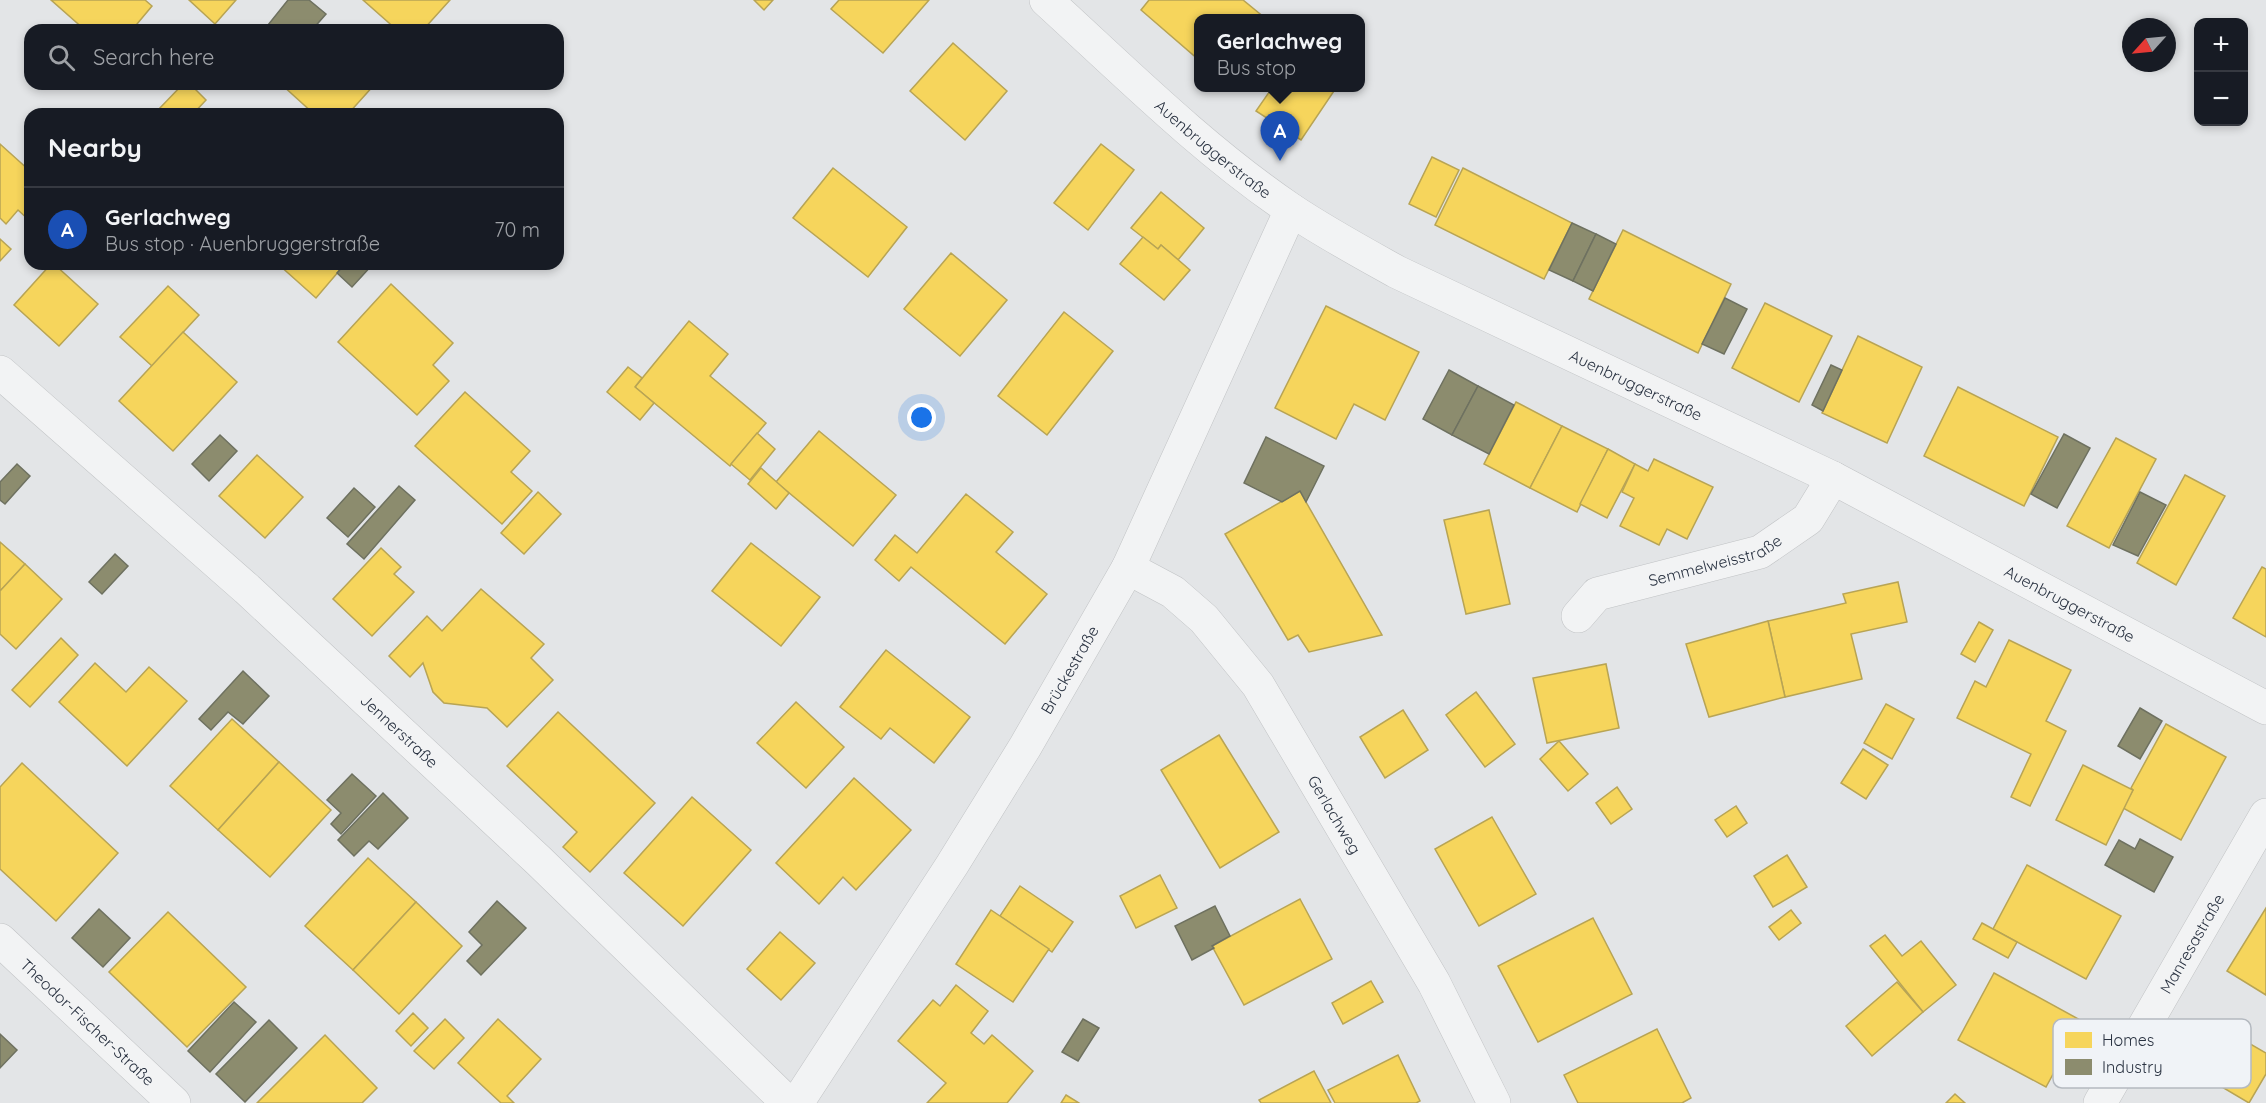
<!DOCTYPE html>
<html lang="en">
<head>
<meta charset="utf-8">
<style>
	body { margin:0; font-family:Quicksand,sans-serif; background:#242831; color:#f1f3f6 }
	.controls { position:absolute; right:18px; top:18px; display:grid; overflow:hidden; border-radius:12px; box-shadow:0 3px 9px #0003 }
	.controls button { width:54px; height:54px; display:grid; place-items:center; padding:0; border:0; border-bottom:2px solid #363941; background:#171b24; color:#f1f3f6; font:30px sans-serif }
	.compass { position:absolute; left:2122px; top:18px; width:54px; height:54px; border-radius:50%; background:#171b24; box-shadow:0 3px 9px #0003; rotate:243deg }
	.you { position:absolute; left:922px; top:418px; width:21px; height:21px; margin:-15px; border:4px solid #fff; border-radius:50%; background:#1a73e8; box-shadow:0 0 0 9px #1a73e833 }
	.badge { display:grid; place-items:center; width:39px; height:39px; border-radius:50%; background:#0b8043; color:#fff; font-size:20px; font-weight:700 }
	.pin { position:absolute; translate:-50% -50px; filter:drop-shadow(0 2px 3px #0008) }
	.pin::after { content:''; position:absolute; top:32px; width:21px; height:18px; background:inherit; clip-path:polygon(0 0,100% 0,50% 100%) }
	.popup { position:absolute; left:1194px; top:14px; width:171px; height:78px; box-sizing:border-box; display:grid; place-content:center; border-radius:12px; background:#171b24; filter:drop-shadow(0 2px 4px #0005); font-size:20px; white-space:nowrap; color:#9ea1a6 }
	.popup b { font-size:22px; color:#f1f3f6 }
	.popup::after { content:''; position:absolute; left:50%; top:100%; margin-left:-12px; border:12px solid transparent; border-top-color:#171b24 }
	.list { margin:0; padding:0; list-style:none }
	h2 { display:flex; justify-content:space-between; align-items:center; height:78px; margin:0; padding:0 24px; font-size:26px }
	h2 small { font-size:20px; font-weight:400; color:#9ea1a6 }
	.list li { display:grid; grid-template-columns:39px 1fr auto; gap:18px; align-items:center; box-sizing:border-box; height:84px; padding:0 24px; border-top:2px solid #363941 }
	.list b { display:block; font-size:22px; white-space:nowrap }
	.list p { margin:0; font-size:20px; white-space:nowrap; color:#9ea1a6 }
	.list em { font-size:20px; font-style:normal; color:#9ea1a6 }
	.icon { flex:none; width:33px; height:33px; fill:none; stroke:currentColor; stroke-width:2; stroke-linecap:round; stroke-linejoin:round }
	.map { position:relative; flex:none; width:2266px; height:1103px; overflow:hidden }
	.search { position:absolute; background:#171b24; box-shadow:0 3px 9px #0003; left:24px; top:24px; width:540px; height:66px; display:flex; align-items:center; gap:15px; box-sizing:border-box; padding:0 21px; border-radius:18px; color:#9ea1a6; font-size:22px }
	.panel { position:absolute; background:#171b24; box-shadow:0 3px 9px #0003; left:24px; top:108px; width:540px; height:162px; border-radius:18px }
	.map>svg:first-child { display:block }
</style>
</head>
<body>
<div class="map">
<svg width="2266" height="1103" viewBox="0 0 2266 1103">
	<rect width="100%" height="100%" fill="#e3e5e7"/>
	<!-- homes -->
	<g fill="#f6d55c" stroke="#b8a454" stroke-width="1.5">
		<polygon points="51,0 145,0 152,6 132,30 85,30"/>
		<polygon points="189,0 236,0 215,24"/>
		<polygon points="363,0 450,0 423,30 397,30"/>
		<polygon points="754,0 773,0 764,10"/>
		<polygon points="839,0 929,0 883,53 831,9"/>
		<polygon points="1149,0 1243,0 1265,18 1199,18 1199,60 1141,10"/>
		<polygon points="953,43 1007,91 965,140 910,91"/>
		<polygon points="183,84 190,84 206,100 193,114 162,114 158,110"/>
		<polygon points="281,84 375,84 348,114 314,114"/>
		<polygon points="1272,88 1336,88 1301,140 1256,111"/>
		<polygon points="0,144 30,171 30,221 18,210 6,224 0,218"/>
		<polygon points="1101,144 1134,170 1088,230 1054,203"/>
		<polygon points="1432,157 1459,170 1436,217 1409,204"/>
		<polygon points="833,168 907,227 868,277 793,218"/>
		<polygon points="1463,168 1572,223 1544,279 1435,225"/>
		<polygon points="1161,192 1204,228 1178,260 1161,245 1158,249 1131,228"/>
		<polygon points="1623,230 1731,284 1698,353 1589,299"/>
		<polygon points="1143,237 1158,249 1161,245 1190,270 1164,300 1120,264"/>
		<polygon points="0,239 11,249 0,261"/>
		<polygon points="951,253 1007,300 960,356 904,309"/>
		<polygon points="51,264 54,264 98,304 59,346 14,305"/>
		<polygon points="278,264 345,264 316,298"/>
		<polygon points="391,284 453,343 433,365 449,381 417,415 338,342"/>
		<polygon points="168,286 199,315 152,366 120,337"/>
		<polygon points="1765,303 1832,336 1799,402 1732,368"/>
		<polygon points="1326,306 1419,352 1385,420 1354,404 1336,439 1275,408"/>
		<polygon points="1064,312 1113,351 1047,435 998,396"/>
		<polygon points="689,321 728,354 710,376 766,423 730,466 635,387"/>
		<polygon points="183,332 237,382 173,451 119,401"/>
		<polygon points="1858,336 1922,367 1887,443 1822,413"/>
		<polygon points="628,367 642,378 635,387 654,403 640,420 607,392"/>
		<polygon points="1958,387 2058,437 2024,506 1924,456"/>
		<polygon points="465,392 530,451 511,472 532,491 502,524 415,446"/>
		<polygon points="1516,402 1562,426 1530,488 1484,464"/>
		<polygon points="1562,426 1608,449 1577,512 1530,488"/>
		<polygon points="819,431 896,495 853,546 776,482"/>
		<polygon points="757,433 775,449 750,480 731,464"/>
		<polygon points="2116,438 2156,459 2109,548 2067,526"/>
		<polygon points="1608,449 1635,464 1607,518 1580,504"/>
		<polygon points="257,455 303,497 265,538 219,496"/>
		<polygon points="1654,459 1713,487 1687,539 1667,529 1659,545 1620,526 1634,498 1622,492 1635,464 1648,471"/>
		<polygon points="761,468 789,493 776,509 748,484"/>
		<polygon points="2185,475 2225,496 2176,585 2137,563"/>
		<polygon points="1300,491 1306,502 1382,635 1309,652 1298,635 1288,640 1225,534"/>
		<polygon points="538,492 561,514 524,554 501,533"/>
		<polygon points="966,494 1013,532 996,552 1047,594 1005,644 911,567 899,581 875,560 895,535 917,553"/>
		<polygon points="1489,510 1510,604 1466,614 1444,520"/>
		<polygon points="0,542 25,564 0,591"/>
		<polygon points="751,543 820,597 781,646 712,591"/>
		<polygon points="381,548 401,567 394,574 414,592 372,636 333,599"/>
		<polygon points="25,564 62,599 16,649 0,634 0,591"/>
		<polygon points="2262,567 2266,569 2266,637 2233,618"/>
		<polygon points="1898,582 1907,622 1851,634 1862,679 1785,697 1768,621 1846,603 1843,594"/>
		<polygon points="481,589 544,644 531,658 553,680 507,727 487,708 444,703 433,692 423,663 410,677 389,656 427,616 442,631"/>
		<polygon points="1768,621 1785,697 1709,717 1686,644"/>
		<polygon points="1979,622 1993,630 1975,662 1961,654"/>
		<polygon points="61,638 78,655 30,707 12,690"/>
		<polygon points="2009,640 2071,670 2046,721 2066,731 2030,806 2011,797 2031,754 1957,718 1975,681 1986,687"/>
		<polygon points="886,650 970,717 934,763 890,728 881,739 840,707"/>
		<polygon points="95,663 126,692 149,667 187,701 127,766 59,702"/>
		<polygon points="1606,664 1619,728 1547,743 1533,678"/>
		<polygon points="1476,692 1515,744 1485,767 1446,715"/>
		<polygon points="796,702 844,747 806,788 757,743"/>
		<polygon points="1886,704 1914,719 1892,759 1864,743"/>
		<polygon points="1403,710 1428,750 1385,778 1360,737"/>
		<polygon points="558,712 655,803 590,872 563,847 577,832 507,766"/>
		<polygon points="232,719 279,762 218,830 170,786"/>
		<polygon points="2166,724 2226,757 2181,840 2123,808 2133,790 2131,788"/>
		<polygon points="1219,735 1279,832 1220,868 1161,770"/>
		<polygon points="1559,741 1588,774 1568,791 1540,759"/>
		<polygon points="1863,749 1888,765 1866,799 1841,783"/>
		<polygon points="279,762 331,810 270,877 218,830"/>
		<polygon points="22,763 118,853 56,921 0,869 0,787"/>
		<polygon points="2083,765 2133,790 2106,845 2056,820"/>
		<polygon points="854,778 911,830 856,890 843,877 819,904 776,863"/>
		<polygon points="1617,787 1632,809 1611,824 1596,803"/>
		<polygon points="692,797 751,850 683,926 624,873"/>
		<polygon points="1736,806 1747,823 1727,837 1715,820"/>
		<polygon points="1492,817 1536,894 1479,926 1435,849"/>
		<polygon points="1787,855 1807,887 1773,907 1754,876"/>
		<polygon points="368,858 416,902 353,970 305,926"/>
		<polygon points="2027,865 2121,916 2086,979 1993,929"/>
		<polygon points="1160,875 1177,908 1136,928 1120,896"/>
		<polygon points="1020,886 1073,922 1052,952 1000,916"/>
		<polygon points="1300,899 1332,959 1244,1005 1212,946"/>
		<polygon points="416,902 462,946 399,1014 353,970"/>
		<polygon points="2266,908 2266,995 2227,971"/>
		<polygon points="991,910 1049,949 1013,1002 956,964"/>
		<polygon points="1791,910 1801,923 1779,940 1769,927"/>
		<polygon points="168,912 246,987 187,1047 109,972"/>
		<polygon points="1593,918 1632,994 1538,1042 1498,966"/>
		<polygon points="1982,923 2017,942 2008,958 1973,939"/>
		<polygon points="780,932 815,963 781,1000 747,969"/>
		<polygon points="1885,935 1902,956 1921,941 1956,985 1923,1012 1870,946"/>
		<polygon points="1994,973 2082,1021 2046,1087 1958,1040"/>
		<polygon points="1371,981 1383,1002 1343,1024 1332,1003"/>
		<polygon points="1897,982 1923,1012 1872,1056 1846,1026"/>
		<polygon points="956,985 988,1011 971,1033 984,1044 992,1035 1033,1071 1007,1103 927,1103 946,1083 898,1041 933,1000 940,1006"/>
		<polygon points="413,1013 428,1028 411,1046 396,1031"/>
		<polygon points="445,1019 464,1038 434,1069 414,1051"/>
		<polygon points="498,1019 541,1059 507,1096 514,1103 501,1103 458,1063"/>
		<polygon points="2209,1020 2266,1053 2266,1074 2249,1103 2183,1064"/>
		<polygon points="1657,1029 1691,1098 1682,1103 1578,1103 1564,1075"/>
		<polygon points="325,1035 377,1088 362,1103 257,1103"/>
		<polygon points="1398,1055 1420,1101 1416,1103 1335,1103 1328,1090"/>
		<polygon points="1314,1071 1331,1103 1261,1103 1259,1100"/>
		<polygon points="1955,1094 1965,1103 1946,1103"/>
		<polygon points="1066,1095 1079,1103 1061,1103"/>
	</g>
	<!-- industry -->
	<g fill="#8c8c6e" stroke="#6e7160" stroke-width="1.5">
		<polygon points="288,0 309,0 326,14 312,30 264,30"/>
		<polygon points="1572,223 1596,234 1573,281 1549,270"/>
		<polygon points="1596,234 1616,244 1593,291 1573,281"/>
		<polygon points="345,264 373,264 352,287 337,273"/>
		<polygon points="1725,298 1747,309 1724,354 1702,344"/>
		<polygon points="1831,365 1842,370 1823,411 1812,405"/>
		<polygon points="1449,370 1478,386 1452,435 1423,419"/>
		<polygon points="1478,386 1514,405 1489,454 1452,435"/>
		<polygon points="2064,434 2090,448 2057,508 2031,494"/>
		<polygon points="220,435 237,451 209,481 192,464"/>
		<polygon points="1266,437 1324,466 1306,502 1300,491 1282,502 1244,483"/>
		<polygon points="17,464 30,476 5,504 0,500 0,482"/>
		<polygon points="399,486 415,500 364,559 347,544"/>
		<polygon points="354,488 375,507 348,537 327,518"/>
		<polygon points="2140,492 2166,505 2138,556 2113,545"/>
		<polygon points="115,554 128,566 102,594 89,582"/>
		<polygon points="243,671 269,696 243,724 228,712 211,730 199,719"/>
		<polygon points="2140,708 2162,721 2140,759 2118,746"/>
		<polygon points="352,774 376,796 341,834 331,824 341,813 327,800"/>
		<polygon points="383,793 408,818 378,849 369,841 354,856 338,840"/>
		<polygon points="2140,839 2173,857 2154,892 2105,865 2119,840 2135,849"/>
		<polygon points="497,901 526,928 481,975 467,961 482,945 469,932"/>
		<polygon points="1215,906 1230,936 1212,946 1214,948 1192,960 1175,926"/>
		<polygon points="99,909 130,938 103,967 72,938"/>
		<polygon points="234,1002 256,1022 210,1072 188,1051"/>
		<polygon points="1083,1019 1099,1028 1078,1061 1062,1052"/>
		<polygon points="269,1020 297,1048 245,1102 216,1074"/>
		<polygon points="0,1034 17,1050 0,1068"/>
	</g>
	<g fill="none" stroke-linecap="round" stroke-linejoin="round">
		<!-- minor casing -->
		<g stroke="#c1c3c5" stroke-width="34">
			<g id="minor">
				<path id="s1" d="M1046,0C1125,72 1202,149 1290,209C1324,232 1361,252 1397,272L1833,478L2266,708"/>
				<path id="s2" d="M0,372L247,589L539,861L788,1103"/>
				<path id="s3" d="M1128,568L1173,592L1204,619L1258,685L1434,983L1494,1103"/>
				<path id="s4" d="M1578,616L1597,594L1760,552L1808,519L1833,478"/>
				<path id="s5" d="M0,940L174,1103"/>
				<path id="s6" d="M797,1103L952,865L1025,747L1128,568L1291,210"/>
				<path id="s7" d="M2100,1103L2266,815"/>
			</g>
		</g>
		<!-- minor -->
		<use href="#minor" stroke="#f2f3f4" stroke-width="33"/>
	</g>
	<g text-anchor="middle" stroke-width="6" stroke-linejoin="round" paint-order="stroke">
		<!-- street labels -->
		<g font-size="16" fill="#293241" stroke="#f0f3f7">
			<text dy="6" stroke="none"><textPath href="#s1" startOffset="224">Auenbruggerstraße</textPath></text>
			<text dy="6" stroke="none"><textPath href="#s1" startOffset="710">Auenbruggerstraße</textPath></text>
			<text dy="6" stroke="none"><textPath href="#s4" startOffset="152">Semmelweisstraße</textPath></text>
			<text dy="6" stroke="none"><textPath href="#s1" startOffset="1196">Auenbruggerstraße</textPath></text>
			<text dy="6" stroke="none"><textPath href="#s6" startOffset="512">Brückestraße</textPath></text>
			<text dy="6" stroke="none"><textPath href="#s2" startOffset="537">Jennerstraße</textPath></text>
			<text dy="6" stroke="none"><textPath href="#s3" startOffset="328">Gerlachweg</textPath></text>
			<text dy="6" stroke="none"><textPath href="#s7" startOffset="184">Manresastraße</textPath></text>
			<text dy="6" stroke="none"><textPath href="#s5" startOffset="120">Theodor-Fischer-Straße</textPath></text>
		</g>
	</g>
	<!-- legend -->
	<rect x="2053" y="1019" width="198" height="69" rx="9" fill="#f0f3f7" stroke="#b4b9c0" stroke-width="1.5"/>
	<rect x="2065" y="1032" width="27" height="16" fill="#f6d55c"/>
	<rect x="2065" y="1059" width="27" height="16" fill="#8c8c6e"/>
	<g font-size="16" fill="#293241">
		<text x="2102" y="1046">Homes</text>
		<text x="2102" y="1073">Industry</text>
	</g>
</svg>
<div class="controls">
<button>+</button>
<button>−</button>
</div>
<svg class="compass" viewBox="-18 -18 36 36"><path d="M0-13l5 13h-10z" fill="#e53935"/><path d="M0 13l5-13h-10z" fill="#9ea1a6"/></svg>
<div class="you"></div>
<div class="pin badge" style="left:1280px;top:161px;background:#1a4fb4">A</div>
<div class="popup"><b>Gerlachweg</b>Bus stop</div>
<div class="search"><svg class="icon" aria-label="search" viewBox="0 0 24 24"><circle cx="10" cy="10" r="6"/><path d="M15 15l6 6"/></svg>Search here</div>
<section class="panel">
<h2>Nearby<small></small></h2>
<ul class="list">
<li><span class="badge" style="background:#1a4fb4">A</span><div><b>Gerlachweg</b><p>Bus stop · Auenbruggerstraße</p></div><em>70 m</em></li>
</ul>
</section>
</div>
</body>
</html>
